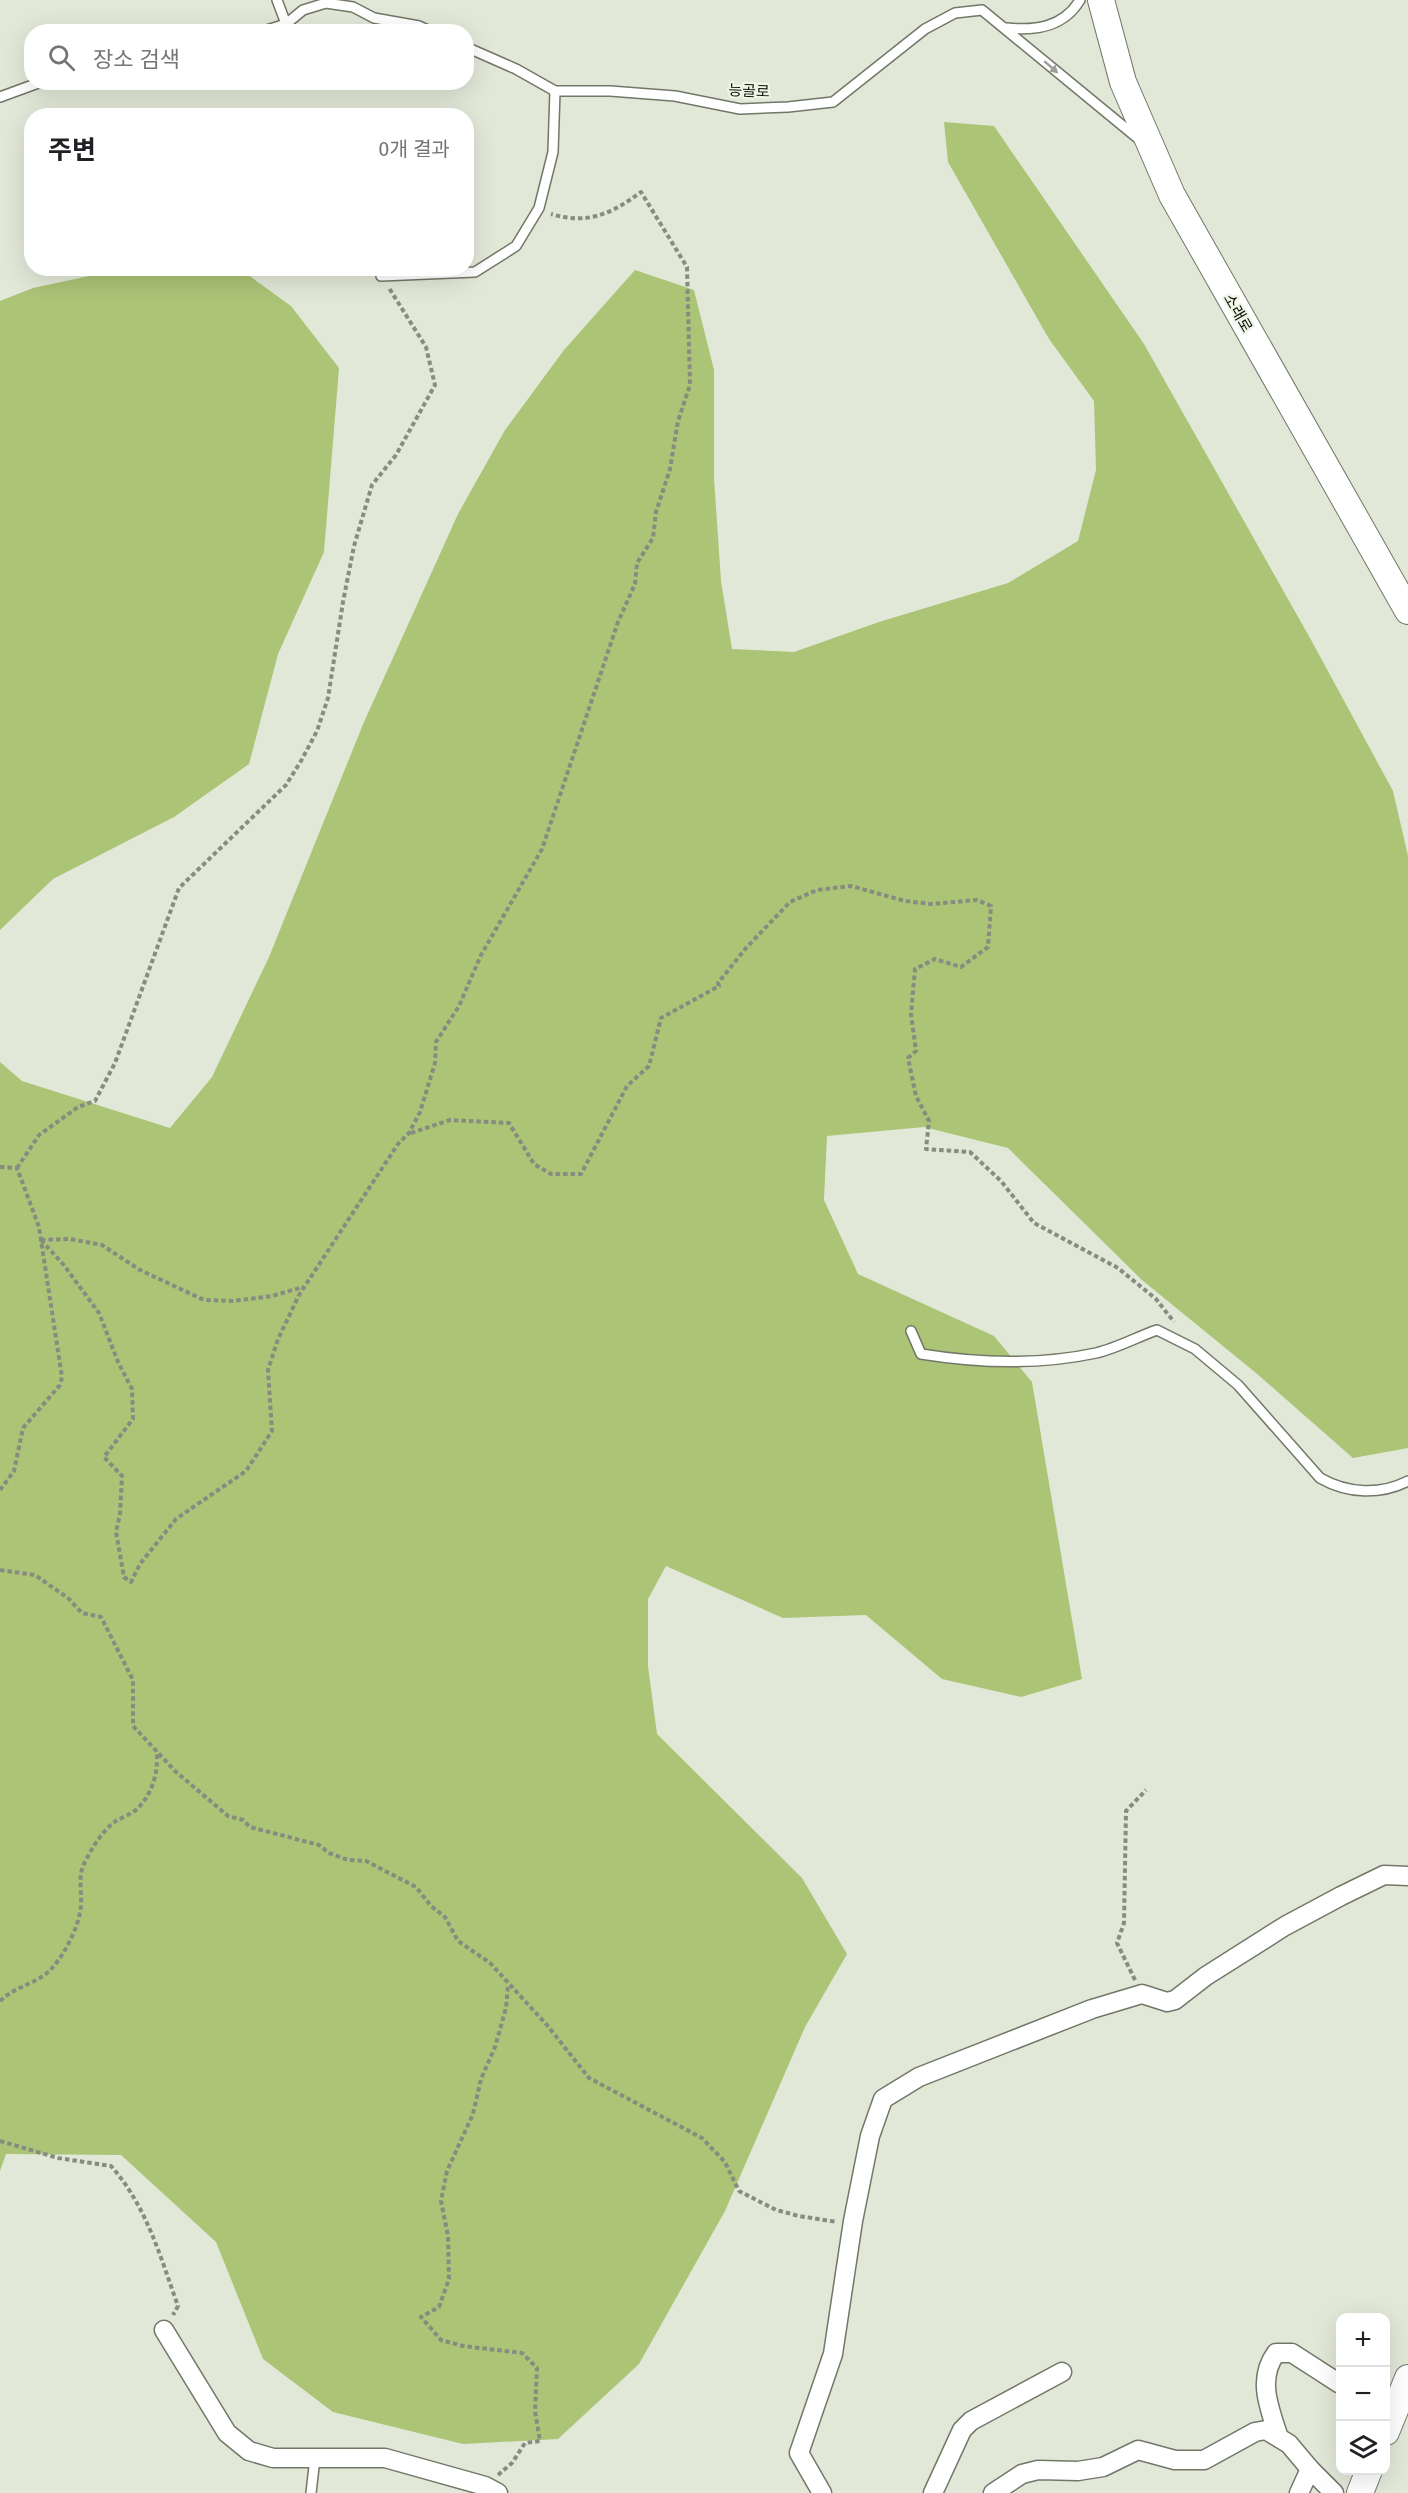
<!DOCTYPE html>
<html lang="ko">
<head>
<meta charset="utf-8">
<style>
	body { margin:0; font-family:"Fira Sans","Noto Sans KR",sans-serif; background:#f2f2f2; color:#202124 }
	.controls { position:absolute; right:18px; bottom:18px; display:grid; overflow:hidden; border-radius:12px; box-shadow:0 6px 24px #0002 }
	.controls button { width:54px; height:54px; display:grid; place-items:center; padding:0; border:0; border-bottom:2px solid #e0e0e0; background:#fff; color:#202124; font:30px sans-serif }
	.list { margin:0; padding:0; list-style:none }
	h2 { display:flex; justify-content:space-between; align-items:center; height:78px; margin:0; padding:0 24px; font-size:26px }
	h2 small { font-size:20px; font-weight:400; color:#757577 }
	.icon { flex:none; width:33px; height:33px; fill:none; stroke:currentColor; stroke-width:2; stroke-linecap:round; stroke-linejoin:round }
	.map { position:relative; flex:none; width:1408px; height:2493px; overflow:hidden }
	.search { position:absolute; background:#fff; box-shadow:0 6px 24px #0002; left:24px; top:24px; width:450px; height:66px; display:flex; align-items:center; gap:15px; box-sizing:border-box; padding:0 21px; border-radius:24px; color:#757577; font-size:22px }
	.panel { position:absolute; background:#fff; box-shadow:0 6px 24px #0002; left:24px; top:108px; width:450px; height:168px; border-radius:24px }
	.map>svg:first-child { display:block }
</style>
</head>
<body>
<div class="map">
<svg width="1408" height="2493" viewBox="0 0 1408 2493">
	<rect width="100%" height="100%" fill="#e2e8d8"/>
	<!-- green -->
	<g fill="#abc476">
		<polygon points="944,122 994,126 1144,344 1310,638 1393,791 1408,856 1408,1448 1353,1458 1256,1373 1142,1280 1008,1148 924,1127 827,1136 824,1200 858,1274 994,1336 1032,1382 1082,1679 1021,1697 942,1679 866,1615 783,1618 666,1566 648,1599 648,1666 657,1734 802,1878 847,1954 805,2027 725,2211 639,2364 558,2439 463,2444 333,2412 263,2359 216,2242 121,2155 6,2154 0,2171 0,1062 22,1081 170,1128 212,1077 269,957 364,722 458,514 505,430 564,350 635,270 694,290 714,370 714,478 721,581 732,649 794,652 879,622 1008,583 1078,541 1096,470 1094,401 1049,339 948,162"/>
		<polygon points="122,269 240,269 291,306 339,368 324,552 278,654 249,764 174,817 53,879 0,930 0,301 33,288"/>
	</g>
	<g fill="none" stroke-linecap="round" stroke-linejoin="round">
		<!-- lane casing -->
		<g stroke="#727768" stroke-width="12">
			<g id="lane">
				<polyline points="277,0 286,24"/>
				<path d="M1007,28C1036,31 1064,27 1080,0"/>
				<polyline points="260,32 286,24 303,10 326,3 353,7 374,18 419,26 432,32"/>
				<polyline points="466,47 516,69 555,91 610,91 675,96 740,109 788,107 833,102 925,29 955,13 982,10 1140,140"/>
				<polyline points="0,97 41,82"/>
				<polyline points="381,276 475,272 516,246 539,208 553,152 555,91"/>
				<path d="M911,1331L921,1354C977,1363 1040,1365 1096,1353C1117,1348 1137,1337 1157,1330L1195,1349L1238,1385L1320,1478C1348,1494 1380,1495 1408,1481"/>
				<polyline points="311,2493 315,2458"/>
			</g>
		</g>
		<!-- street casing -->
		<g stroke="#727768" stroke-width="21">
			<g id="street">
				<polyline points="164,2330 227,2433 249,2451 273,2458 385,2458 485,2486 498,2493"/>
				<path d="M1278,2435C1269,2407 1257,2379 1276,2353H1292L1340,2384"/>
				<polyline points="822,2493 799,2453 833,2354 853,2221 870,2136 883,2099 919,2077 1092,2009 1142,1994 1167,2002 1175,2000 1206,1976 1285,1926 1341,1896 1384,1875 1408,1876"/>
				<polyline points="933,2493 962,2430 971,2421 1062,2372"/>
				<polyline points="993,2493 1022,2474 1038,2470 1078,2471 1103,2467 1138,2450 1175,2460 1204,2460 1255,2432 1266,2430 1289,2444 1310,2469"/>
				<polyline points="1299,2493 1310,2469 1334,2493"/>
			</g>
		</g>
		<!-- secondary casing -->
		<g stroke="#727768" stroke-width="28">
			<g id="secondary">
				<polyline points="1101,0 1123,82 1172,195 1408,611"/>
				<polyline points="1386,2432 1408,2378"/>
				<polyline points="1360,2493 1369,2470"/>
			</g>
		</g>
		<!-- path -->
		<g stroke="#878b80" stroke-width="4" stroke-dasharray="4.5 3" stroke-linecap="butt">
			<polyline points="411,1133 450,1120 509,1123 534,1164 551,1174 581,1174 627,1086 649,1066 661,1018 719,986 718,983 746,948 790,902 817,890 851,886 905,901 931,904 977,900 991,906 988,947 961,967 935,959 915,969 911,1014 916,1051 908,1058 916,1096 929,1121 926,1149 970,1152 1001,1181 1034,1223 1118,1268 1156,1299 1174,1322"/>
			<polyline points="0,1167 17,1168"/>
			<polyline points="17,1168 39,1135 78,1107 95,1101 115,1063 179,888 286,785 301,761 317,731 328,698 343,602 354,546 372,485 396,455 435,385 426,347 389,288"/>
			<path d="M41,1240L63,1264L99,1313L118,1362L132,1389L133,1419L104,1457L122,1476L120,1514L116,1532L124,1577L131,1582L140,1564L176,1519L246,1471L272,1431L268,1370L278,1339L299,1295L398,1144L409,1133L420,1112L435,1063L436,1042L459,1006L481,955L542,849L618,622L635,584L637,563L653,538L656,512L670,469L678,421L690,385L687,267L641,192C611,214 588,225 551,214"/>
			<polyline points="41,1240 70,1239 102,1245 140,1270 204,1300 233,1301 272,1296 303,1287"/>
			<polyline points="0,1490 14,1471 23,1428 60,1385 62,1377 39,1227 17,1168"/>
			<polyline points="0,1570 35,1575 68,1598 82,1613 101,1617 133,1680 133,1726 175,1771 228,1816 243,1820 250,1827 319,1845 329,1853 348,1860 366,1861 416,1887 431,1906 445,1917 458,1941 490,1963 547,2025 589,2078 702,2138 725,2162 739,2191 776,2210 799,2216 837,2222"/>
			<polyline points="1135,1980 1117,1943 1124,1923 1126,1811 1146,1790"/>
			<path d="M0,2001C17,1985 40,1983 53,1967C66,1952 80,1924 81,1905C82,1888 77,1875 86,1860C92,1848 102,1832 113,1823C120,1818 130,1815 137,1809C153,1793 158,1773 157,1751"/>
			<path d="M0,2141L58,2158L111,2166C147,2207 160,2256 178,2306L173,2315"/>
			<polyline points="498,2475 512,2463 525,2443 540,2441 535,2411 537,2368 522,2353 463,2346 441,2340 421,2317 439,2307 449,2279 448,2236 441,2201 447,2171 473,2114 481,2079 495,2047 506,2008 508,1985"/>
		</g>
		<!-- lane -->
		<use href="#lane" stroke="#fff" stroke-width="9"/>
		<!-- street -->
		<use href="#street" stroke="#fff" stroke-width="18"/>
		<!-- secondary -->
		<use href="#secondary" stroke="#fff" stroke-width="26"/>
	</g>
	<!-- one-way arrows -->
	<defs><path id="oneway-solid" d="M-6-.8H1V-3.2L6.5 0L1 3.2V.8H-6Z" transform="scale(1.5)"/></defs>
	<use fill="#9d9e9c" href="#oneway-solid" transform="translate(1051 67) rotate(41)"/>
	<g text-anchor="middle" stroke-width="4.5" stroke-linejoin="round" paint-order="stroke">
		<!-- street labels -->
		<g font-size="15" fill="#0b0d08" stroke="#eff5e5">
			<text transform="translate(749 91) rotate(2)" y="5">능골로</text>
			<text transform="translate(1238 313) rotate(60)" y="5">소래로</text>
		</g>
	</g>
</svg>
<div class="controls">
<button>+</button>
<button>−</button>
<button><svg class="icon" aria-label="layers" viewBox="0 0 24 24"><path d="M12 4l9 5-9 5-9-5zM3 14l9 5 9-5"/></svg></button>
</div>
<div class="search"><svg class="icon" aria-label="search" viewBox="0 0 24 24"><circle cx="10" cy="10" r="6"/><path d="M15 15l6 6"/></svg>장소 검색</div>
<section class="panel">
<h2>주변<small>0개 결과</small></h2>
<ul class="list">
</ul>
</section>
</div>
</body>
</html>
